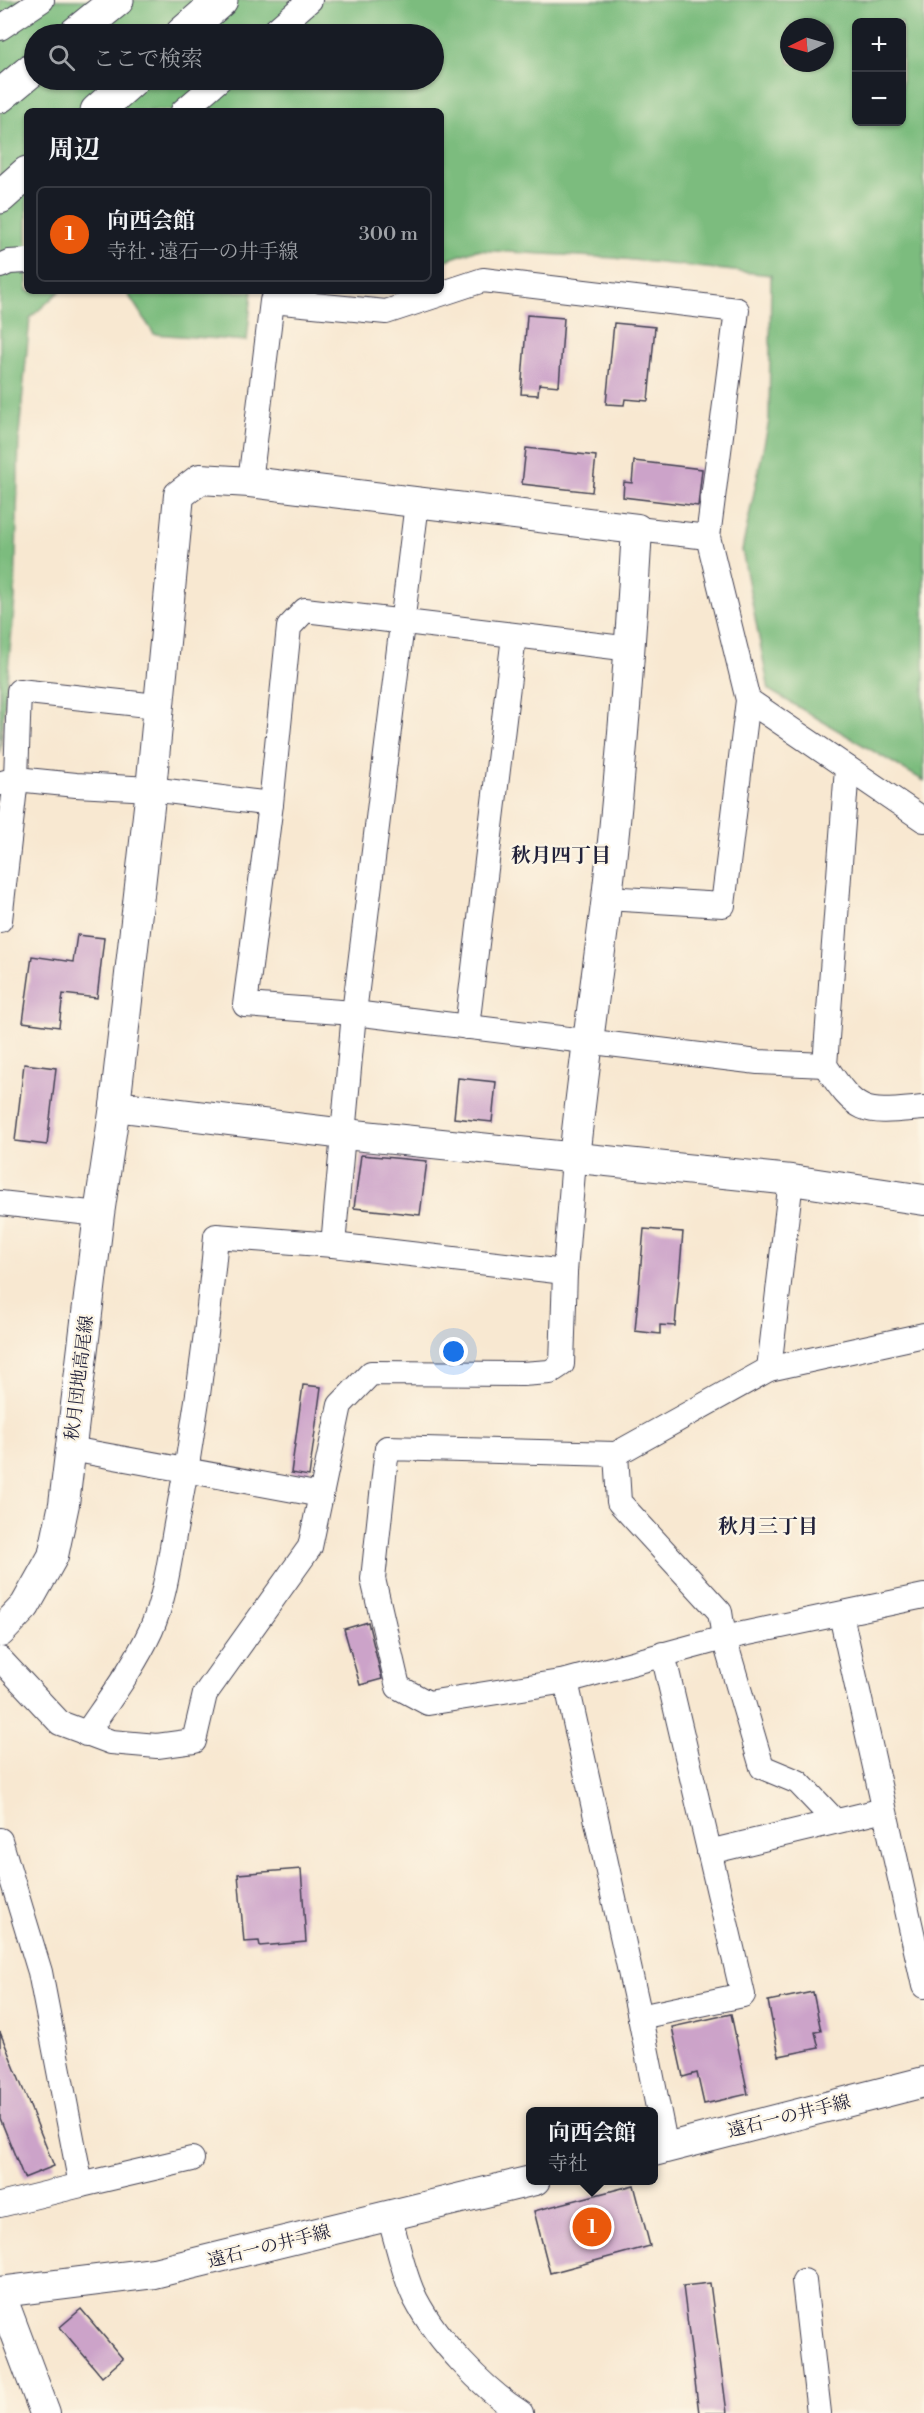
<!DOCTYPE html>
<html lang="ja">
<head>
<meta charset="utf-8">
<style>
	body { margin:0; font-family:"Libre Bodoni","Noto Serif JP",serif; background:#242831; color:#f1f3f6 }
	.controls { position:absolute; right:18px; top:18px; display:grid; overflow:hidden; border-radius:9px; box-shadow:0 2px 4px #0004 }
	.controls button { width:54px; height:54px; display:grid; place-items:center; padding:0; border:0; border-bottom:2px solid #363941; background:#171b24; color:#f1f3f6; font:30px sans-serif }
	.compass { position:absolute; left:780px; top:18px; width:54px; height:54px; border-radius:50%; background:#171b24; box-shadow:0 2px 4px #0004; rotate:265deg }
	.you { position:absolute; left:454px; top:1352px; width:21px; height:21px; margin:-15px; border:4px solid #fff; border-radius:50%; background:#1a73e8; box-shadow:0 0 0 9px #1a73e833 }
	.badge { display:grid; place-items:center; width:39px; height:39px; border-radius:50%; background:#ea580c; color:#fff; font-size:20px; font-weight:700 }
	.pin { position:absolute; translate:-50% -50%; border:3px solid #fff; box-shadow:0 2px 6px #0006 }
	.popup { position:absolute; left:526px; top:2107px; width:132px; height:78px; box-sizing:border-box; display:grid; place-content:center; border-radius:9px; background:#171b24; filter:drop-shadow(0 2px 4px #0005); font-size:20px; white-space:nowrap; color:#9ea1a6 }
	.popup b { font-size:22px; color:#f1f3f6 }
	.popup::after { content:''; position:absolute; left:50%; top:100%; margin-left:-12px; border:12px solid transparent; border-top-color:#171b24 }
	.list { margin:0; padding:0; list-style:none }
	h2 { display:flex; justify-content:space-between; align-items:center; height:78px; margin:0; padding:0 24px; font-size:26px }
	h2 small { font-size:20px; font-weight:400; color:#9ea1a6 }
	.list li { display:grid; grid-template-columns:39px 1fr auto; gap:18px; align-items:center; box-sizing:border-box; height:96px; margin:0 12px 12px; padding:0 12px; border:2px solid #363941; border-radius:9px }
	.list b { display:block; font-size:22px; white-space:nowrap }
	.list p { margin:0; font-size:20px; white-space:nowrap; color:#9ea1a6 }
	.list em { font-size:20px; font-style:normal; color:#9ea1a6 }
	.icon { flex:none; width:33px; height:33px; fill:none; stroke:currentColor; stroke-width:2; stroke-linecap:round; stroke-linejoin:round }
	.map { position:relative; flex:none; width:924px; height:2413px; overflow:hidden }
	.search { position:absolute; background:#171b24; box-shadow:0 2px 4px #0004; left:24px; top:24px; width:420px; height:66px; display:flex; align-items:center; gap:15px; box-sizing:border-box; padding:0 21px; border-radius:33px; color:#9ea1a6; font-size:22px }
	.panel { position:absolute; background:#171b24; box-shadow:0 2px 4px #0004; left:24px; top:108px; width:420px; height:186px; border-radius:9px }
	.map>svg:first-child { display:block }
</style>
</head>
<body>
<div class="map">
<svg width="924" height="2413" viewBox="0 0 924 2413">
	<rect width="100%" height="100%" fill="#fcf5e5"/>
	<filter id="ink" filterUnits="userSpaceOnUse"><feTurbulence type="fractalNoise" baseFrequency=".0167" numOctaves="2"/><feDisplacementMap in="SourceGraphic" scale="12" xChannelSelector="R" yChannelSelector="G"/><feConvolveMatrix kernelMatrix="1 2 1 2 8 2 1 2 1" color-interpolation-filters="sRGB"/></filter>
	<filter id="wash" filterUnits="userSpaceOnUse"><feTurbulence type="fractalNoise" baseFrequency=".008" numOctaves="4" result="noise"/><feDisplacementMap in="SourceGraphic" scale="24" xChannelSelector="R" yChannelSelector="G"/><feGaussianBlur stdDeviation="1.35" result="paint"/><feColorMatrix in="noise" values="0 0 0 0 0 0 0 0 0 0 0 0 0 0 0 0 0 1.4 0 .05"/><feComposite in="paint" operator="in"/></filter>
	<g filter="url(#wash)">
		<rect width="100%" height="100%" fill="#f8e8d1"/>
		<!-- forest -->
		<g fill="#7cbc7e" stroke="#4f6f5c" stroke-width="1.5" fill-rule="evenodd">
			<path d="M0,0H924V781L769,690L742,550L769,421L771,275L614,258L475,250L441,262V111H27V291H60L30,318L19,434L15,599L0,753ZM856,22H902V122H856ZM789,27H825V63H789ZM34,34H434V80H34Z"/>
			<polygon points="126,291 252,291 247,341 154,334"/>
		</g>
		<g id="blocks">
			<!-- building -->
			<g fill="#cca3c9">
				<polygon points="527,315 564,318 559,386 539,384 538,395 521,394"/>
				<polygon points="614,323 655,327 648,401 625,399 624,405 606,404"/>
				<polygon points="526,448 596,456 592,492 522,484"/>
				<polygon points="634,461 702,469 698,506 623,497 624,482 632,483"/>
				<polygon points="77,935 104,938 97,998 63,994 59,1027 23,1022 32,956 73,962"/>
				<polygon points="24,1064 56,1068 47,1145 15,1141"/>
				<polygon points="458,1078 496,1082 492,1122 454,1118"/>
				<polygon points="361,1155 427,1161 420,1215 354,1208"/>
				<polygon points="644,1229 683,1232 675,1326 660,1325 660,1334 635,1331"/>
				<polygon points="303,1385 321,1387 309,1476 291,1473"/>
				<polygon points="368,1622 382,1679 360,1685 344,1629"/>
				<polygon points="301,1869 306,1942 260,1946 259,1941 244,1942 238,1874"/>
				<polygon points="813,1992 821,2031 815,2032 819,2048 779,2056 768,2001"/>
				<polygon points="731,2014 748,2094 704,2104 697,2073 683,2077 672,2027"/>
				<polygon points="0,2032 54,2166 24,2178 0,2118"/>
				<polygon points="634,2185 650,2246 550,2273 534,2211"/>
				<polygon points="710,2283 727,2413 699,2413 683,2286"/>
				<polygon points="81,2309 123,2359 102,2377 60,2327"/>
			</g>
		</g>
	</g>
	<g filter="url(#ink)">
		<use href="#blocks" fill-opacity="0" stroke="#424052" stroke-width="1.5"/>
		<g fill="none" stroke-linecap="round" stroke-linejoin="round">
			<!-- minor casing -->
			<g stroke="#424052" stroke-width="26">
				<g id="minor">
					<polyline points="0,28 42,0"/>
					<polyline points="271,34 310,0"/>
					<polyline points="183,111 219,80"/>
					<polyline points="0,266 9,262 27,261"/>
					<polyline points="250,482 272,301 386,312 483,280 737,310 708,537 748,700 723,905 606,898"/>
					<polyline points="637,529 708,537"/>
					<polyline points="631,649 305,610 289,627 271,804 245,1005 354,1013 758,1062 825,1065"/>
					<polyline points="748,700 924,820"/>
					<path d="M847,768L825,1065C859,1117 865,1113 924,1108"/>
					<polyline points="2,783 16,779 76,785 151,789 271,804"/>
					<polyline points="0,920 16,779 19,691 157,706"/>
					<polyline points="467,1027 514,636"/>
					<polyline points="0,1203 99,1214"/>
					<polyline points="333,1245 354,1013 417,503"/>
					<polyline points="924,1335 769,1369 616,1454 387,1448 373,1579 398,1687 428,1703 566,1681 724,1638 924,1596"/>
					<polyline points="769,1369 791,1180"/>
					<polyline points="71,1449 321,1495"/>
					<polyline points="616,1454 619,1502 720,1612 724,1638 762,1767 798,1782 835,1821"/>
					<polyline points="841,1615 924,1986"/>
					<polyline points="0,1659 60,1723 111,1742 157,1746 194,1741 205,1694 310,1547 340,1405 371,1373 522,1374 550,1372 562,1364 565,1272 574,1159"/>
					<polyline points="566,1681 640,2017 666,2148"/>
					<path d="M86,1734C109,1700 134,1667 151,1630C166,1596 170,1555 177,1519C195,1426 208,1331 216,1236L333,1245L565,1272"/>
					<polyline points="0,1840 40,1972 81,2185 0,2205"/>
					<polyline points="709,1852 884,1810"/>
					<polyline points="640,2017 743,1995 663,1654"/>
					<polyline points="81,2185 192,2159"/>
					<path d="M389,2217C398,2243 403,2275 416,2300C437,2340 483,2389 521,2413"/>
					<polyline points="804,2281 819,2413"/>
				</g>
			</g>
			<!-- tertiary casing -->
			<g stroke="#424052" stroke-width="32">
				<g id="tertiary">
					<polyline points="115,1106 345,1134 791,1180 924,1200"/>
					<path d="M0,1632L25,1606L53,1556L64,1504L99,1214L115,1106L151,789L179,495L200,479L250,482L637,529C630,652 621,775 607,897C596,984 583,1071 574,1159"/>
					<polyline points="654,2151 924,2082"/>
					<polyline points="0,2292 154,2273 535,2180"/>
					<polyline points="0,2293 45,2413"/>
				</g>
			</g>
			<!-- motorway casing -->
			<g stroke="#424052" stroke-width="35">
				<g id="motorway">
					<polyline points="75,34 117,0"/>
					<polyline points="182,34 221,0"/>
					<polyline points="0,96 34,68"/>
					<polyline points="97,111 132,80"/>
					<polyline points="0,197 27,173"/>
				</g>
			</g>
			<!-- minor -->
			<use href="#minor" stroke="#fff" stroke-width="24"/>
			<!-- tertiary -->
			<use href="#tertiary" stroke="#fff" stroke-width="30"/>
			<!-- motorway -->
			<use href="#motorway" stroke="#fff" stroke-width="33"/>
		</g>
	</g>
	<g text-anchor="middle" stroke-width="4.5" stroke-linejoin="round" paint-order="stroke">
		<!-- street labels -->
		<g font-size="18" fill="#22223b" stroke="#fcf5e5">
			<text transform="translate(79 1378) rotate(-83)" y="6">秋月団地高尾線</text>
			<text transform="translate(789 2116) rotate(-14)" y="6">遠石一の井手線</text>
			<text transform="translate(269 2246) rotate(-14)" y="6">遠石一の井手線</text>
		</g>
		<!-- neighbourhood labels -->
		<g font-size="20" font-weight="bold" fill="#22223b" stroke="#fcf5e5">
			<text x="561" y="862">秋月四丁目</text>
			<text x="768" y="1533">秋月三丁目</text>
		</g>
	</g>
</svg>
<div class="controls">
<button>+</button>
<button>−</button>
</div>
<svg class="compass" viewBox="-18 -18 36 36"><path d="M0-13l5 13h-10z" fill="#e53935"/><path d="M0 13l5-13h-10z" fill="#9ea1a6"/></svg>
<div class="you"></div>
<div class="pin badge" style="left:592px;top:2227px">1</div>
<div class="popup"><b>向西会館</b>寺社</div>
<div class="search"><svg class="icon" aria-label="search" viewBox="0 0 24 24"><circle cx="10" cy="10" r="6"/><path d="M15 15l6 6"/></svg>ここで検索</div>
<section class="panel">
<h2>周辺<small></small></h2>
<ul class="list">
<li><span class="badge">1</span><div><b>向西会館</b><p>寺社 · 遠石一の井手線</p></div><em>300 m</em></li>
</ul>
</section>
</div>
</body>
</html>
